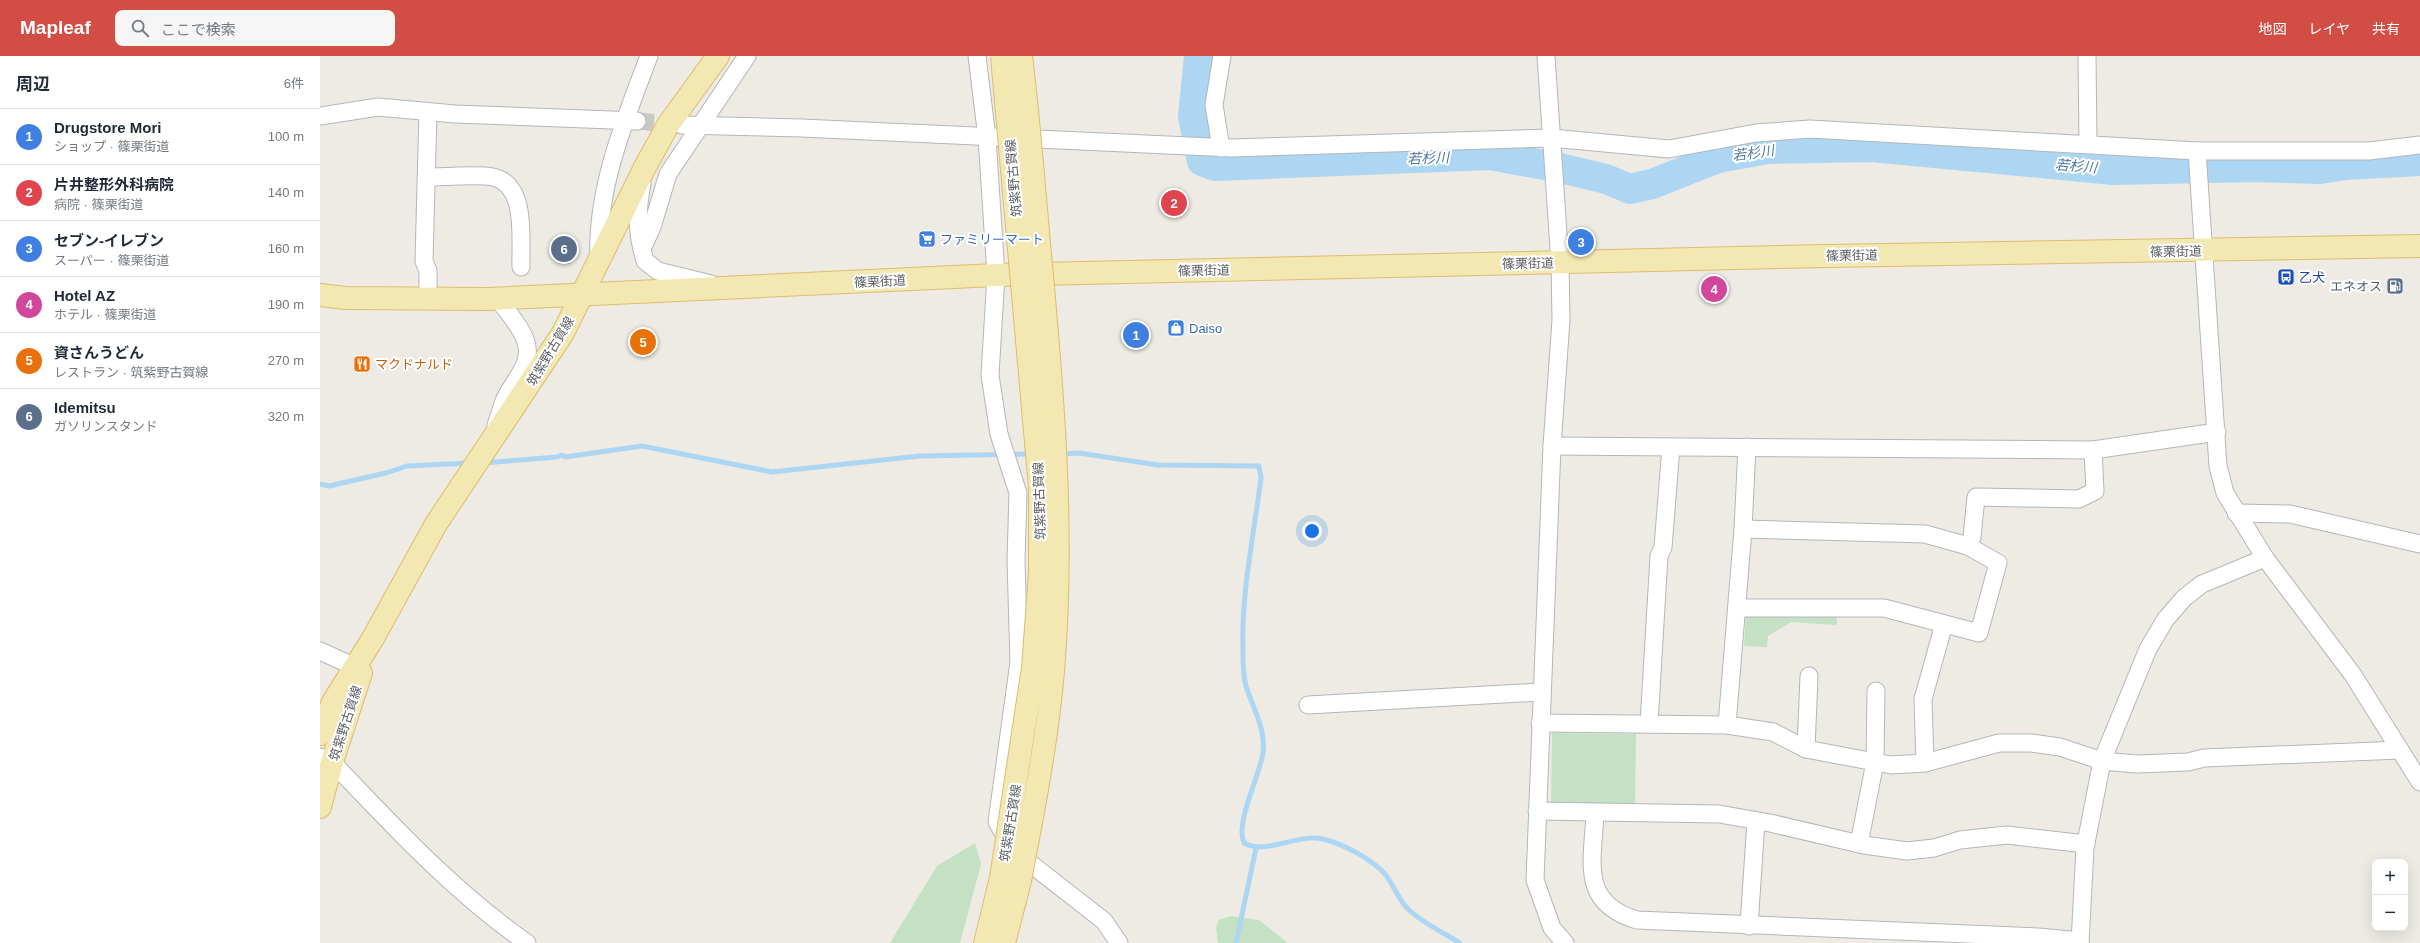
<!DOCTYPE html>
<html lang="ja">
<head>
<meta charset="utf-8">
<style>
	body { margin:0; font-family:Arial,"Noto Sans JP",sans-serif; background:#f6f6f7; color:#1f2937 }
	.controls { position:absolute; right:12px; bottom:12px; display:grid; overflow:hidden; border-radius:8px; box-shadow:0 4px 16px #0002 }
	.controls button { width:36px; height:36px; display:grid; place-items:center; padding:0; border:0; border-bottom:1px solid #e0e1e3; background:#fff; color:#1f2937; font:20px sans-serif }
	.you { position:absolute; left:992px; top:475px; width:14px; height:14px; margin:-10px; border:3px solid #fff; border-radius:50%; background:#1a73e8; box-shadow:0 0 0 6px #1a73e833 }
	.badge { display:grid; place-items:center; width:26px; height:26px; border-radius:50%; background:#d24e45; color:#fff; font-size:13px; font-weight:700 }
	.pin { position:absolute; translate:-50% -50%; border:2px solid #fff; box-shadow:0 1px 4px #0006 }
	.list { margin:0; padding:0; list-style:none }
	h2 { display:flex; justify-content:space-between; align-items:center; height:52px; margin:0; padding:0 16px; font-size:17px }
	h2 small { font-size:13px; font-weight:400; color:#747a83 }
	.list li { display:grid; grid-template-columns:26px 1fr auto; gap:12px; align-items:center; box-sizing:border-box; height:56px; padding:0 16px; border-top:1px solid #e0e1e3 }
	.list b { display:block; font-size:15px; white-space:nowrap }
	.list p { margin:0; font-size:13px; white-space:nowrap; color:#747a83 }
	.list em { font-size:13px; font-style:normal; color:#747a83 }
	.icon { flex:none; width:22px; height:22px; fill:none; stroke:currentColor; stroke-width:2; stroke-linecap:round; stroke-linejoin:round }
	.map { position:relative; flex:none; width:2100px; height:887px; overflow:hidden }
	header { display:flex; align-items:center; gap:24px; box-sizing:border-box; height:56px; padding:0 20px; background:#d24e45; color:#fff }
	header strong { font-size:19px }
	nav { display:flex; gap:22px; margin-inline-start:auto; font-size:14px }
	.search { width:280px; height:36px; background:#f6f6f7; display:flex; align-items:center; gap:10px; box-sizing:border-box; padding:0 14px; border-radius:8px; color:#747a83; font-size:15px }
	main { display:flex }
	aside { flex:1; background:#fff }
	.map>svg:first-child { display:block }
</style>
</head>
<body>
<header>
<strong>Mapleaf</strong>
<div class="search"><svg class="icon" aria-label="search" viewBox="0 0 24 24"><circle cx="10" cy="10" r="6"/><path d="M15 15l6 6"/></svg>ここで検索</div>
<nav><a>地図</a><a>レイヤ</a><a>共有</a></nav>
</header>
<main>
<aside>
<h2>周辺<small>6件</small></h2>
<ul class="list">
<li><span class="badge" style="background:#3f7fe0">1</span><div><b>Drugstore Mori</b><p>ショップ · 篠栗街道</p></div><em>100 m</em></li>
<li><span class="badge" style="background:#e0444e">2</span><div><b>片井整形外科病院</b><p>病院 · 篠栗街道</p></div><em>140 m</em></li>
<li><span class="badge" style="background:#3f7fe0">3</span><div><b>セブン-イレブン</b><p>スーパー · 篠栗街道</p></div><em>160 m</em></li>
<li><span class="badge" style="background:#d1479c">4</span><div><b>Hotel AZ</b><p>ホテル · 篠栗街道</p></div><em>190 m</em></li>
<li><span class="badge" style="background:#e8710a">5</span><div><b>資さんうどん</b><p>レストラン · 筑紫野古賀線</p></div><em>270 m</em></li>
<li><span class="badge" style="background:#5c6f8a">6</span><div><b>Idemitsu</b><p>ガソリンスタンド</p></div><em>320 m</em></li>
</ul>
</aside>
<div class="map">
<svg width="2100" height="887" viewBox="0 0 2100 887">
	<rect width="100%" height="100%" fill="#edebe4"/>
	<!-- green -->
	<g fill="#c4e1c4">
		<polygon points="1516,557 1517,569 1471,566 1448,580 1447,591 1424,590 1426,558"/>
		<polygon points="1232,677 1316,678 1315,751 1231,750"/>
		<polygon points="655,787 661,808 640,887 570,887 617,810"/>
		<polygon points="911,860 939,864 968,887 898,887 896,871 899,864"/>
	</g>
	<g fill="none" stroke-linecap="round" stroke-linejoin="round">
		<!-- stream -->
		<g stroke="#add6f3" stroke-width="5">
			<path d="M740,398L759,397L838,409L939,410L941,422C934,479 921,536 923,594C923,605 923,620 926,630C933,653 946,672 943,697C939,722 915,766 924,787C947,800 980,775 1007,784C1027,790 1051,803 1065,818C1074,829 1078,844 1089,854C1103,867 1124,877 1140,887"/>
			<polyline points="164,407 237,401 242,399 245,401 322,390 452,416 599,400 712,398"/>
			<polyline points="0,428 9,430 66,417 87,410 150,407"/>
			<polyline points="916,887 936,792"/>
		</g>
		<!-- river -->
		<polyline stroke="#add6f3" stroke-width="30" points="879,0 873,61 882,105 895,110 1170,99 1240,112 1286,123 1310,133 1332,128 1398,102 1448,93 1551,91 1793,114 1935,111 2000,113 2026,109 2100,105"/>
		<!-- minor-tunnel -->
		<polyline stroke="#c9c8c4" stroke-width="17" stroke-dasharray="17 8" stroke-linecap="butt" points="317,65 360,69"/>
		<!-- minor casing -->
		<g stroke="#b4b6b9" stroke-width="19">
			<g id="minor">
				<polyline points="657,0 667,82 676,219 670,319 679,378 698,437 696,504 699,606 677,766 693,794 784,865 799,887"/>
				<polyline points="1226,0 1240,207 1241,264 1232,390 1215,824 1232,872 1245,887"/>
				<polyline points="1767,0 1768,88"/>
				<polyline points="0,60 58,51 135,58 317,65"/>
				<polyline points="362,69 482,72 912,92 1231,82 1349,93 1436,77 1490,73 1877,95 2049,95 2100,89"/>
				<polyline points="901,92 894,49 902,0"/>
				<polyline points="1877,95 1898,410 1905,437 1945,502 2033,619 2100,726"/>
				<path d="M106,121C124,121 157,118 173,121C208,129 200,184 201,211"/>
				<path d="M322,193C316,170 318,150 322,127"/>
				<path d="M279,202C276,133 305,64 329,0"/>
				<polyline points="391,228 338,215 325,205 322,193 332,171 348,118 427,0"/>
				<polyline points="108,243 108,215 104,205 108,56"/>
				<path d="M176,369C179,361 181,353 184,345C192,325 215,308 205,283C199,268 187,255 177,242"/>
				<polyline points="1232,390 1773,394 1897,376"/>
				<polyline points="1916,457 1970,458 2100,488"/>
				<polyline points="1648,490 1652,481 1656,441 1759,443 1775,435 1773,394"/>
				<polyline points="1417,552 1564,552 1659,577 1678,507 1648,490 1605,478 1423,473"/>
				<polyline points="0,595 35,611"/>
				<polyline points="988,649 1221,636"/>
				<polyline points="1220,667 1407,669 1453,676 1486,693 1571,709 1605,707 1679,687 1711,687 1740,691 1782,705 1817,708 1868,706 1884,702 2080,694"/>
				<polyline points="1329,668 1339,500 1343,491 1351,391"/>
				<polyline points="1407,669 1423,473 1427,391"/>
				<polyline points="1486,693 1489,620"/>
				<path d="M0,701L12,706C73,770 134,836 207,887"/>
				<polyline points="1605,707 1603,643 1624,568"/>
				<polyline points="1217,755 1399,758 1450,767 1544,789 1587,795 1614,792 1640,784 1687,779 1766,788"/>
				<path d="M1275,757C1273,805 1259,847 1317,864L1718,881L1760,885"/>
				<polyline points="1539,788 1555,706 1556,635"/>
				<polyline points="1429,870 1436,765"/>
				<polyline points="1760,887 1765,792 1782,705 1828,593 1845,564 1864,542 1882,528 1945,502"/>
			</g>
		</g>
		<!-- major casing -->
		<g stroke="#debc6c" stroke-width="24">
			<g id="major">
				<polyline points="0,239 25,242 169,243 676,219 1507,200 2100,190"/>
				<polyline points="0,678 13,646 52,584 116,468 243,277 325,111 348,69 398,0"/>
				<polyline points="0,751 12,706 41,617"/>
				<polyline points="665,887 681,822"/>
				<polyline points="684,887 700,825"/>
			</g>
		</g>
		<!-- minor -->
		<use href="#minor" stroke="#fff" stroke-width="17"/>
		<!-- major -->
		<use href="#major" stroke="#f4e8b2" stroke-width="22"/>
		<!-- major-bridge casing -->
		<g stroke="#debc6c" stroke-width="24" stroke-linecap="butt">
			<g id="major-bridge">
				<polyline points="681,822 713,612 720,517 720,432 682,0"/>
				<path d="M700,825C713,756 727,686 733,615C744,483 734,352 722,220C715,147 710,73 701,0"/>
			</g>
		</g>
		<!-- major-bridge -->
		<use href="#major-bridge" stroke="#f4e8b2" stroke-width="22"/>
	</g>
	<!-- icons -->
	<defs>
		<g id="supermarket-square" transform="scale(0.9)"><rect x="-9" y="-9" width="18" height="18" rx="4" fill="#3f7fe0" stroke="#fff"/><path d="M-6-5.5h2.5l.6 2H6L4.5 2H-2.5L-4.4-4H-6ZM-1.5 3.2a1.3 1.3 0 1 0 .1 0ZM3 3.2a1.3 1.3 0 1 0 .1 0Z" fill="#fff"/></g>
		<g id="bus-square" transform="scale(0.9)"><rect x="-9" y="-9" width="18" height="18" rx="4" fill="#1a4fb4" stroke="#fff"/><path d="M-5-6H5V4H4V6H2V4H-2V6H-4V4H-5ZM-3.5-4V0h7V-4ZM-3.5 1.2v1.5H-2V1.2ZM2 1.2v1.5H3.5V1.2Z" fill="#fff"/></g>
		<g id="fuel-square" transform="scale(0.9)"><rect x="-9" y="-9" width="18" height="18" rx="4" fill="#5c6f8a" stroke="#fff"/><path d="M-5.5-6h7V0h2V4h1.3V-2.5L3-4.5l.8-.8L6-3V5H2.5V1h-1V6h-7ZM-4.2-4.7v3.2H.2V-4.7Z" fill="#fff"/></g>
		<g id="shop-square" transform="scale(0.9)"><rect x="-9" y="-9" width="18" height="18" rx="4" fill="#3f7fe0" stroke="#fff"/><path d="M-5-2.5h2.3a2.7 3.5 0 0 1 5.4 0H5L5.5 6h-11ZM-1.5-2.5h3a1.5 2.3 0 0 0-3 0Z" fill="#fff"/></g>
		<g id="restaurant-square" transform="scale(0.9)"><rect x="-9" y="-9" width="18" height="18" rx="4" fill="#e8710a" stroke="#fff"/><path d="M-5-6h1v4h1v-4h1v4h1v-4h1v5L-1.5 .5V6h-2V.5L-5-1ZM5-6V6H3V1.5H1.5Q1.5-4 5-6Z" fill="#fff"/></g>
	</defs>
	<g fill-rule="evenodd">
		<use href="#supermarket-square" x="607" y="183"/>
		<use href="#bus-square" x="1966" y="221"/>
		<use href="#fuel-square" x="2075" y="230"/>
		<use href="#shop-square" x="856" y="272"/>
		<use href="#restaurant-square" x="42" y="308"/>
	</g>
	<g text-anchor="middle" stroke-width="4" stroke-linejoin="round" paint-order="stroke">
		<!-- street labels -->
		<g font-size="13" fill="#5c5f63" stroke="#fff">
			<text transform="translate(693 122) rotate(-95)" y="5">筑紫野古賀線</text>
			<text transform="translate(1856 195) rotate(-1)" y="5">篠栗街道</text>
			<text transform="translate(1532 199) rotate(-1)" y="5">篠栗街道</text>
			<text transform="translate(1208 207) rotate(-1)" y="5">篠栗街道</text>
			<text transform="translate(884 214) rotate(-1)" y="5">篠栗街道</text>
			<text transform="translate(560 225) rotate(-3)" y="5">篠栗街道</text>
			<text transform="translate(230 295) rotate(-59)" y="5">筑紫野古賀線</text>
			<text transform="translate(719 445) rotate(-92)" y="5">筑紫野古賀線</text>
			<text transform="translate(25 667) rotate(-72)" y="5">筑紫野古賀線</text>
			<text transform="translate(690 767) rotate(-81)" y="5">筑紫野古賀線</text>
		</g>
		<!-- shop labels -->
		<g font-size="13" fill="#366cbe" stroke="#fff" text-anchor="start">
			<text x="620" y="188">ファミリーマート</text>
			<text x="869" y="277">Daiso</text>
		</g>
		<!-- transit labels -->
		<g font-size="13" fill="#164399" stroke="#fff" text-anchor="start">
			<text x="1979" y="226">乙犬</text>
		</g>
		<!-- service labels -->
		<g font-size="13" fill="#4e5e75" stroke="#fff" text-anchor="end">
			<text x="2062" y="235">エネオス</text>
		</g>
		<!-- food labels -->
		<g font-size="13" fill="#c56008" stroke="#fff" text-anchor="start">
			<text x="55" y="313">マクドナルド</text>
		</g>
		<!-- water labels -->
		<g font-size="14" font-style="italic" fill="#4d78a3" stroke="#fff">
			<text transform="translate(1433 97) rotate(-8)" y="5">若杉川</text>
			<text transform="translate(1108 102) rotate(-2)" y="5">若杉川</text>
			<text transform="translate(1756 110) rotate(5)" y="5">若杉川</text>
		</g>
	</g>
</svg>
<div class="controls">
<button>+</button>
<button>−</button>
</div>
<div class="you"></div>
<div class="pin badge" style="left:816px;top:279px;background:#3f7fe0">1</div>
<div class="pin badge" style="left:854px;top:147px;background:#e0444e">2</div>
<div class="pin badge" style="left:1261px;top:186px;background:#3f7fe0">3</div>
<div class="pin badge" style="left:1394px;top:233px;background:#d1479c">4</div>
<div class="pin badge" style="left:323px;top:286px;background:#e8710a">5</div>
<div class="pin badge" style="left:244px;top:193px;background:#5c6f8a">6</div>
</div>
</main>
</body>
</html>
